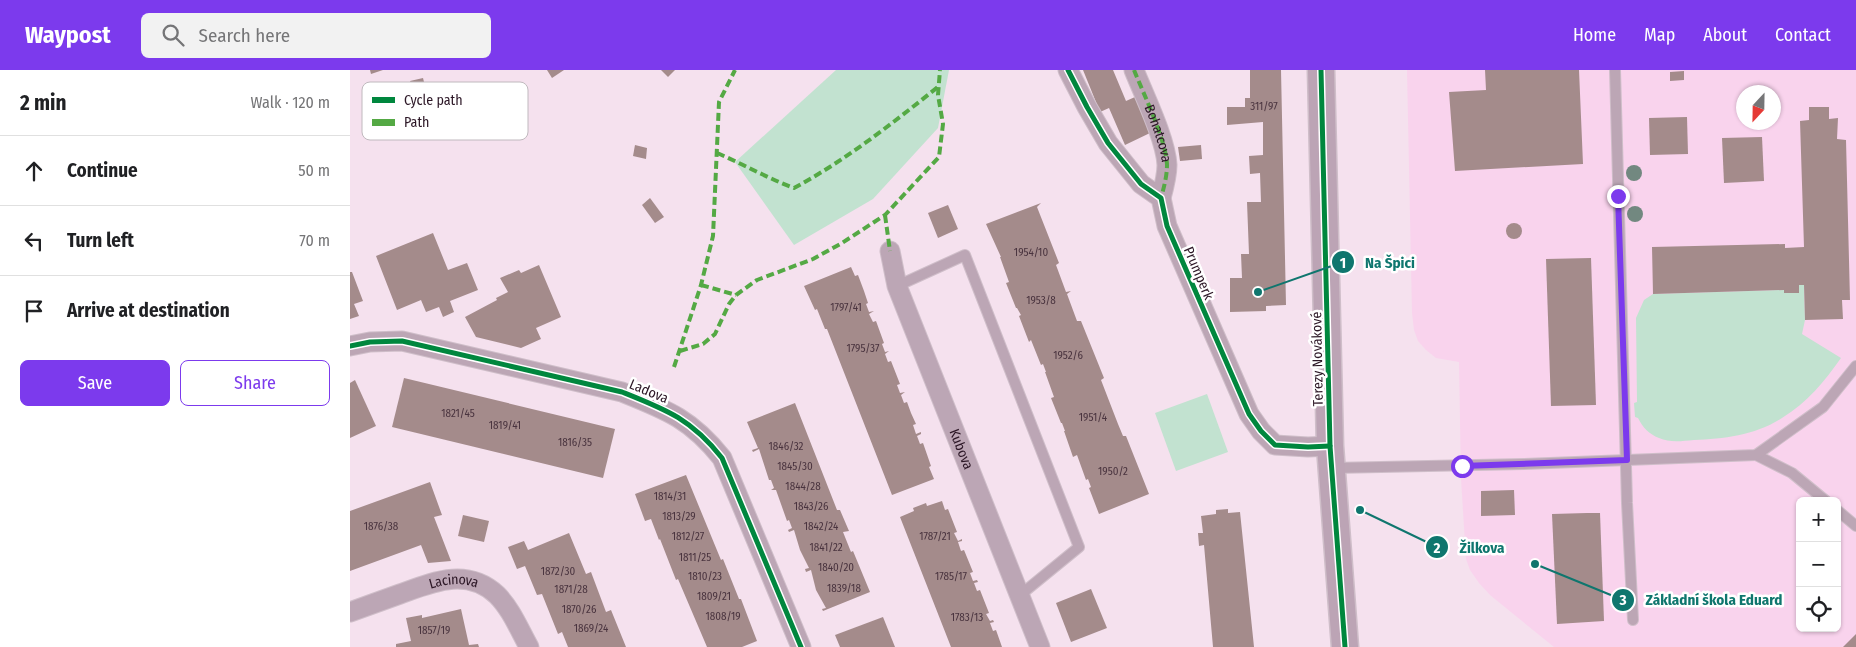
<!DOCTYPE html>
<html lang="en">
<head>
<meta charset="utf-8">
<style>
	body { margin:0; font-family:"Fira Sans Condensed",sans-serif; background:#f2f2f2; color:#202124 }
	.controls { position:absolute; right:15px; bottom:15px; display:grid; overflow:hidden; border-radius:8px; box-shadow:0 1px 4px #0004 }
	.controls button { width:45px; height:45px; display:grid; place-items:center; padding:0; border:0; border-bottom:1px solid #e0e0e0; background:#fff; color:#202124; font:25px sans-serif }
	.compass { position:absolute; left:1386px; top:15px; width:45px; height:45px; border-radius:50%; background:#fff; box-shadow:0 1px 4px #0004; rotate:202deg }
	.stop { position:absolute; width:15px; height:15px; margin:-11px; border:4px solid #7c3aed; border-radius:50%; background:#fff }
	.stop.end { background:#7c3aed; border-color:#fff; box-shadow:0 1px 5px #0008 }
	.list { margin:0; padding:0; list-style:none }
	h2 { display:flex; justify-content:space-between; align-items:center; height:65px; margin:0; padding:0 20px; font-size:21px }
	h2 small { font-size:16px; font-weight:400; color:#757577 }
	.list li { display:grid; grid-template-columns:32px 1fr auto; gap:15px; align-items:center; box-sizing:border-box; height:70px; padding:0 20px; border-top:1px solid #e0e0e0 }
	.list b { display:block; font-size:19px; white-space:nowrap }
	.list em { font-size:16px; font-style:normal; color:#757577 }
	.actions { display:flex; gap:10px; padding:15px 20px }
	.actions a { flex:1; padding:11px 0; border:1px solid #7c3aed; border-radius:8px; text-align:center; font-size:18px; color:#7c3aed }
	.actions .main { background:#7c3aed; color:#fff }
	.icon { flex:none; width:28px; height:28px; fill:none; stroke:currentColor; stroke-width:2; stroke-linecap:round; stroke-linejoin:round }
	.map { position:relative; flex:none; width:1506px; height:577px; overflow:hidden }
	header { display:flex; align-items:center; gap:30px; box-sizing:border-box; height:70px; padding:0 25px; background:#7c3aed; color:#fff }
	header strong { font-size:24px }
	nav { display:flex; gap:28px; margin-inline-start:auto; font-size:18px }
	.search { width:350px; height:45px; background:#f2f2f2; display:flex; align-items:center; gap:12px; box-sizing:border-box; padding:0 18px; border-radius:8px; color:#757577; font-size:19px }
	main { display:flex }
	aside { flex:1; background:#fff }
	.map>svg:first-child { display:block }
</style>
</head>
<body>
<header>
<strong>Waypost</strong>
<div class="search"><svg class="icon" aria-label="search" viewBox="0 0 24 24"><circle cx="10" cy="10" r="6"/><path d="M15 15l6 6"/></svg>Search here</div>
<nav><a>Home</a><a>Map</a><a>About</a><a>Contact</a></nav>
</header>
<main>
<aside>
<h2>2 min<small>Walk · 120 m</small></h2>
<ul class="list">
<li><svg class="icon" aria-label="ahead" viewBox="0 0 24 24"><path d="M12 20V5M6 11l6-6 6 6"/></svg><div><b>Continue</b></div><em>50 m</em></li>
<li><svg class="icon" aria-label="left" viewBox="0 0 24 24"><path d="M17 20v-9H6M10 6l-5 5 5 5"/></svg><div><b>Turn left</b></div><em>70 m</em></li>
<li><svg class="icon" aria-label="arrive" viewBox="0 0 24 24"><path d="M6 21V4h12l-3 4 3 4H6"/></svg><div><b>Arrive at destination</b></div></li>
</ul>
<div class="actions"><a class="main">Save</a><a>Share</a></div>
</aside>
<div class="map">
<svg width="1506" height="577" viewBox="0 0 1506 577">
	<rect width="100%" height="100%" fill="#f5e1ee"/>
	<!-- built -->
	<path fill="#f9d3ed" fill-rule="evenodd" d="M1057,0H1506V577H1204L1140,525L1129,513L1120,500L1116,489L1111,409L1109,292L1086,288L1076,280L1068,271L1064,260L1062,243ZM1394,22H1424V52H1394ZM1450,431H1487V558H1450Z"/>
	<!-- green -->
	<g fill="#c2e2d0">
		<polygon points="486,0 599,0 588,58 523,129 444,175 385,92"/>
		<path d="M1449,215H1454L1455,250L1452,264L1491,288C1474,312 1458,332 1432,348C1406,365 1374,369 1344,370C1332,371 1320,373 1309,368C1299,364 1293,358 1288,348L1285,347L1284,333L1287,332L1286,248L1294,230L1303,224L1434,220L1435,223H1449Z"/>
		<polygon points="857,324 878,382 826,401 805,343"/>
	</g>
	<!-- building -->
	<g fill="#a48b8b">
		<polygon points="20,0 33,0 21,4"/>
		<polygon points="197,0 214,0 202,8"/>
		<polygon points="311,0 325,0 318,7"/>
		<polygon points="733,0 763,0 776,31 785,27 800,63 775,75 759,38 750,42"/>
		<polygon points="900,0 931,0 936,235 916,236 916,241 880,242 880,208 892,208 891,184 899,184 897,132 911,132 910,103 900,104 899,86 913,85 913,52 877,55 877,37 895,37 895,28 900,28"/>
		<polygon points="1135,0 1229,0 1233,94 1105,101 1099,22 1136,20"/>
		<polygon points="1334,1 1334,10 1320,11 1320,2"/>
		<polygon points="73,8 75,16 72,21 78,24 80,32 68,36 60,11"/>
		<polygon points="1459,37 1479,37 1479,49 1488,48 1487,69 1496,70 1500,230 1492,230 1493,249 1455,250 1454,215 1449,215 1449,223 1434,223 1434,220 1303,224 1302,177 1435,174 1435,178 1454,177 1450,51 1459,50"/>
		<polygon points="1337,47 1338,84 1300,85 1299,48"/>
		<polygon points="1412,67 1414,111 1374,113 1372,68"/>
		<polygon points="285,75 297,78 296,89 283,86"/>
		<polygon points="851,75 852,89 830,91 828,77"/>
		<polygon points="300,128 314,147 305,153 292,135"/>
		<polygon points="691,133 687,137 709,193 706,195 716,222 721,221 717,224 727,251 731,251 754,308 751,310 768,354 773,366 776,366 799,424 749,444 739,418 741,417 738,409 736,410 727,385 723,387 714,361 715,361 712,353 711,353 701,328 704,327 695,302 696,302 693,294 691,295 681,270 679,272 669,246 671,245 667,238 666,238 656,213 659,212 650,187 651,187 636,154"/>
		<polygon points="598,135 608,159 588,168 578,143"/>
		<circle cx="1164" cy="161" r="8"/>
		<polygon points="83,163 98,200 117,193 128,220 100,231 104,242 93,247 89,237 76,242 71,230 47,240 26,186"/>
		<polygon points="1241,188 1246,335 1201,336 1196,189"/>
		<polygon points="189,195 211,247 186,258 191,269 171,278 126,267 115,247 147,230 146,228 158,222 150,208 169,200 171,203"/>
		<polygon points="501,197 505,206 508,205 514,221 518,233 516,234 519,242 524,241 519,244 523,252 526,251 534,273 532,274 535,282 539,281 535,284 538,292 541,291 550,314 547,315 550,323 555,322 551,325 554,333 557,332 561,343 566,354 563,355 566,364 571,362 571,364 567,366 570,374 573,373 581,396 579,397 584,409 542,425 477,259 475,259 467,239 465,240 454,216"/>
		<polygon points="0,202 2,202 13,231 4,234 9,246 0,249"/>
		<polygon points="54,308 265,359 253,408 42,357"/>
		<polygon points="5,310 26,356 0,368 0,313"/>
		<polygon points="445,333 487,440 490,440 499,461 493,462 501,482 503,481 520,522 473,541 472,539 476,538 466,520 461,500 456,502 455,499 459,498 450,480 444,460 439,462 438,460 442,458 439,450 437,451 426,420 421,420 424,418 421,410 419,410 409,379 403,382 402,380 408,378 397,352"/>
		<polygon points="336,405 371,490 373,489 389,529 391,529 407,571 392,577 357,577 328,509 326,510 310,469 309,470 301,449 295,451 285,424"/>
		<polygon points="80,412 92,445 84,447 101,491 78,493 71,475 0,501 0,441"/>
		<polygon points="1164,420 1165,445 1131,446 1131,421"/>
		<polygon points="592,431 595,440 598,439 607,462 604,463 608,471 612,469 612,471 608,472 611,481 614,480 623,502 620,503 623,511 627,510 628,512 624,513 627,521 630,520 639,543 636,544 640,551 643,550 644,552 640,553 643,561 646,560 652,577 601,577 550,447 564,441 563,438 576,433 577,436"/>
		<polygon points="878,439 878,443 890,442 904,577 863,577 854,475 849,476 848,463 853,463 851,446 866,444 866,440"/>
		<polygon points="1237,443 1250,443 1254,551 1207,554 1202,444"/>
		<polygon points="113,445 139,451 134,472 108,466"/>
		<polygon points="219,463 236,504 241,502 256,542 261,540 276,577 218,577 212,562 208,564 192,524 187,525 175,496 167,499 158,477 174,471 178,480"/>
		<polygon points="741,519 757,558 721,572 706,533"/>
		<polygon points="111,539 119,575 128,574 129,577 46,577 46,574 61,571 56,548 72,545 72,548"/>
		<polygon points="533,547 545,577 490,577 485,565"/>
		<polygon points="1506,564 1506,577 1493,577"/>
	</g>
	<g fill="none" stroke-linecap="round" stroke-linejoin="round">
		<!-- lane casing -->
		<g stroke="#cfbec9" stroke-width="12">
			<g id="lane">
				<polyline points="1265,0 1277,433 1283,550"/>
				<polyline points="547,216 615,185 729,477 669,526"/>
				<polyline points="1406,385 1442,403 1476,431"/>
				<polyline points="983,398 1174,394 1406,385 1473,337 1506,296"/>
				<polyline points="1487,440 1506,456"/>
			</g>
		</g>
		<!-- street casing -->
		<g stroke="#cfbec9" stroke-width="21">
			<g id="street">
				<polyline points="718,0 737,37 758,73 791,114 811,128 817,156 899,344 911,361 925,375 958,377 980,376"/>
				<path d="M784,0C794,25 816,70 817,95C817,106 814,117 811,128"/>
				<path id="s1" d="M540,181L547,216L690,577"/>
				<path d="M0,276L20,272L52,271L272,322C317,340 341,349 372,388L451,577"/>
				<path id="s2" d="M0,542C17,536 33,530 50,524C83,512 117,497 147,525C161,539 169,559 179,577"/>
			</g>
		</g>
		<!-- secondary casing -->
		<g stroke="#cfbec9" stroke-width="29">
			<polyline id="secondary" points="971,0 980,376 995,577"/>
		</g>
		<!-- lane -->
		<use href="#lane" stroke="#bca6b5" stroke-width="10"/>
		<!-- street -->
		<use href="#street" stroke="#bca6b5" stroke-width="19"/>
		<!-- secondary -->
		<use href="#secondary" stroke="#bca4b5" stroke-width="26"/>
		<!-- quiet -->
		<g stroke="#54a944" stroke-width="4" stroke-dasharray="8 4" stroke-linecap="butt">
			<path id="s3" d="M784,0C794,25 816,70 817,95C817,106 814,117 811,128"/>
			<path d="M367,83C393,94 417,108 444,118C496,90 543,53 589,16"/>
			<polyline points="535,145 540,181"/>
			<polyline points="351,215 386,225"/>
			<polyline points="330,281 353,274 365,264 379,234 386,225 407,210 463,189 492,173 535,145 589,87 593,54 588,25 590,0"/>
			<polyline points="324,297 351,215 363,166 369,32 385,0"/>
		</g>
		<!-- cycleway casing -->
		<g stroke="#fff" stroke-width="8">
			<g id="cycleway">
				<polyline points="718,0 737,37 758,73 791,114 811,128 817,156 899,344 911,361 925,375 958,377 980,376"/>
				<polyline points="971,0 980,376 995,577"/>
				<path d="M0,276L20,272L52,271L272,322C317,340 341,349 372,388L451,577"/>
			</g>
		</g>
		<!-- cycleway -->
		<use href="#cycleway" stroke="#00873e" stroke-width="5"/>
	</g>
	<!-- trees -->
	<g fill="#728880">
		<circle cx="1284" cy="103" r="8"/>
		<circle cx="1285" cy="144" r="8"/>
	</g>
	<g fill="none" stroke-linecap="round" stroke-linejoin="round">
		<!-- route -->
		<polyline stroke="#7c3aed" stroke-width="6" points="1112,396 1277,390 1268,126"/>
	</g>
	<g text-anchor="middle" stroke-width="5" stroke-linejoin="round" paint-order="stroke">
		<!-- number labels -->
		<g font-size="11" fill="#4a343f">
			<text x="914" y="40">311/97</text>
			<text x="681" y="186">1954/10</text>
			<text x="691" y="234">1953/8</text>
			<text x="496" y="241">1797/41</text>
			<text x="513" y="282">1795/37</text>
			<text x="718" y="289">1952/6</text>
			<text x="108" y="347">1821/45</text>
			<text x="743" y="351">1951/4</text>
			<text x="155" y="359">1819/41</text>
			<text x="225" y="376">1816/35</text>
			<text x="436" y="380">1846/32</text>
			<text x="445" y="400">1845/30</text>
			<text x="763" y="405">1950/2</text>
			<text x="453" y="420">1844/28</text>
			<text x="320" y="430">1814/31</text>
			<text x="461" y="440">1843/26</text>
			<text x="329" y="450">1813/29</text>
			<text x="31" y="460">1876/38</text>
			<text x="471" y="460">1842/24</text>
			<text x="338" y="470">1812/27</text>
			<text x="585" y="470">1787/21</text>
			<text x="476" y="481">1841/22</text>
			<text x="345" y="491">1811/25</text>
			<text x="486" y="501">1840/20</text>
			<text x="208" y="505">1872/30</text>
			<text x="355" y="510">1810/23</text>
			<text x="601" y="510">1785/17</text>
			<text x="494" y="522">1839/18</text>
			<text x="221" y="523">1871/28</text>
			<text x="364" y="530">1809/21</text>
			<text x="229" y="543">1870/26</text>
			<text x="373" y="550">1808/19</text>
			<text x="617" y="551">1783/13</text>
			<text x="241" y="562">1869/24</text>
			<text x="84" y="564">1857/19</text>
		</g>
		<!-- street labels -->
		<g font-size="14" fill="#2c1726" stroke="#fff">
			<text dy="5" stroke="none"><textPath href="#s3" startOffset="68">Bohatcova</textPath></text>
			<text transform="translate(849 203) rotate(67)" y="5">Prumperk</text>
			<text transform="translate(967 289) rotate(-91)" y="5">Terezy Novákové</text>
			<text transform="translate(299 321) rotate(23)" y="5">Ladova</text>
			<text dy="5" stroke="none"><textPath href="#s1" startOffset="211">Kubova</textPath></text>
			<text dy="5" stroke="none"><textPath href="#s2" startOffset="109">Lacinova</textPath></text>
		</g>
	</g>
	<!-- legend -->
	<rect x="12" y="12" width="166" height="58" rx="8" fill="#fff" stroke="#c0b9be" stroke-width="1"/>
	<rect x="22" y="27" width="23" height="6" fill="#00873e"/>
	<rect x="22" y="49" width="23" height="7" fill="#54a944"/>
	<g font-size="14" fill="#2c1726">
		<text x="54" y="35">Cycle path</text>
		<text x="54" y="57">Path</text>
	</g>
	<!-- callouts -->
	<path fill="none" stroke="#0f766e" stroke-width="2" d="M908 222L993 192M1010 440L1087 477M1185 494L1273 530"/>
	<g fill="#0f766e" stroke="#fff" stroke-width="2">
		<circle cx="908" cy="222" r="5"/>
		<circle cx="1010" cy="440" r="5"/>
		<circle cx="1185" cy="494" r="5"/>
		<circle cx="993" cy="192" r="12"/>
		<circle cx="1087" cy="477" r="12"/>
		<circle cx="1273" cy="530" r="12"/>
	</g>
	<g font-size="15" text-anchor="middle" font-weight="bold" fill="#fff">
		<text x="993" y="198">1</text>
		<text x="1087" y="483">2</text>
		<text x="1273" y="535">3</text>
	</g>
	<g font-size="15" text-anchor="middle" font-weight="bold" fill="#0f766e" stroke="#fff" stroke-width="5" stroke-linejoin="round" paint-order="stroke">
		<text x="1040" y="198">Na Špici</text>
		<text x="1132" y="483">Žilkova</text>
		<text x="1364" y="535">Základní škola Eduard</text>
	</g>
</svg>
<div class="controls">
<button>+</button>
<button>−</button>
<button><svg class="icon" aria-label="locate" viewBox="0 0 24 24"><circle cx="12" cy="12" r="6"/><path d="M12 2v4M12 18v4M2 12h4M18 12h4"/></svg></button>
</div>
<svg class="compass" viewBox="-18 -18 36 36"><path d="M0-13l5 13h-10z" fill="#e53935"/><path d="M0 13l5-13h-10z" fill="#757577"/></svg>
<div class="stop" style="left:1112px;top:396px"></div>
<div class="stop end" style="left:1268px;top:126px"></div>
</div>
</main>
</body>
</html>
